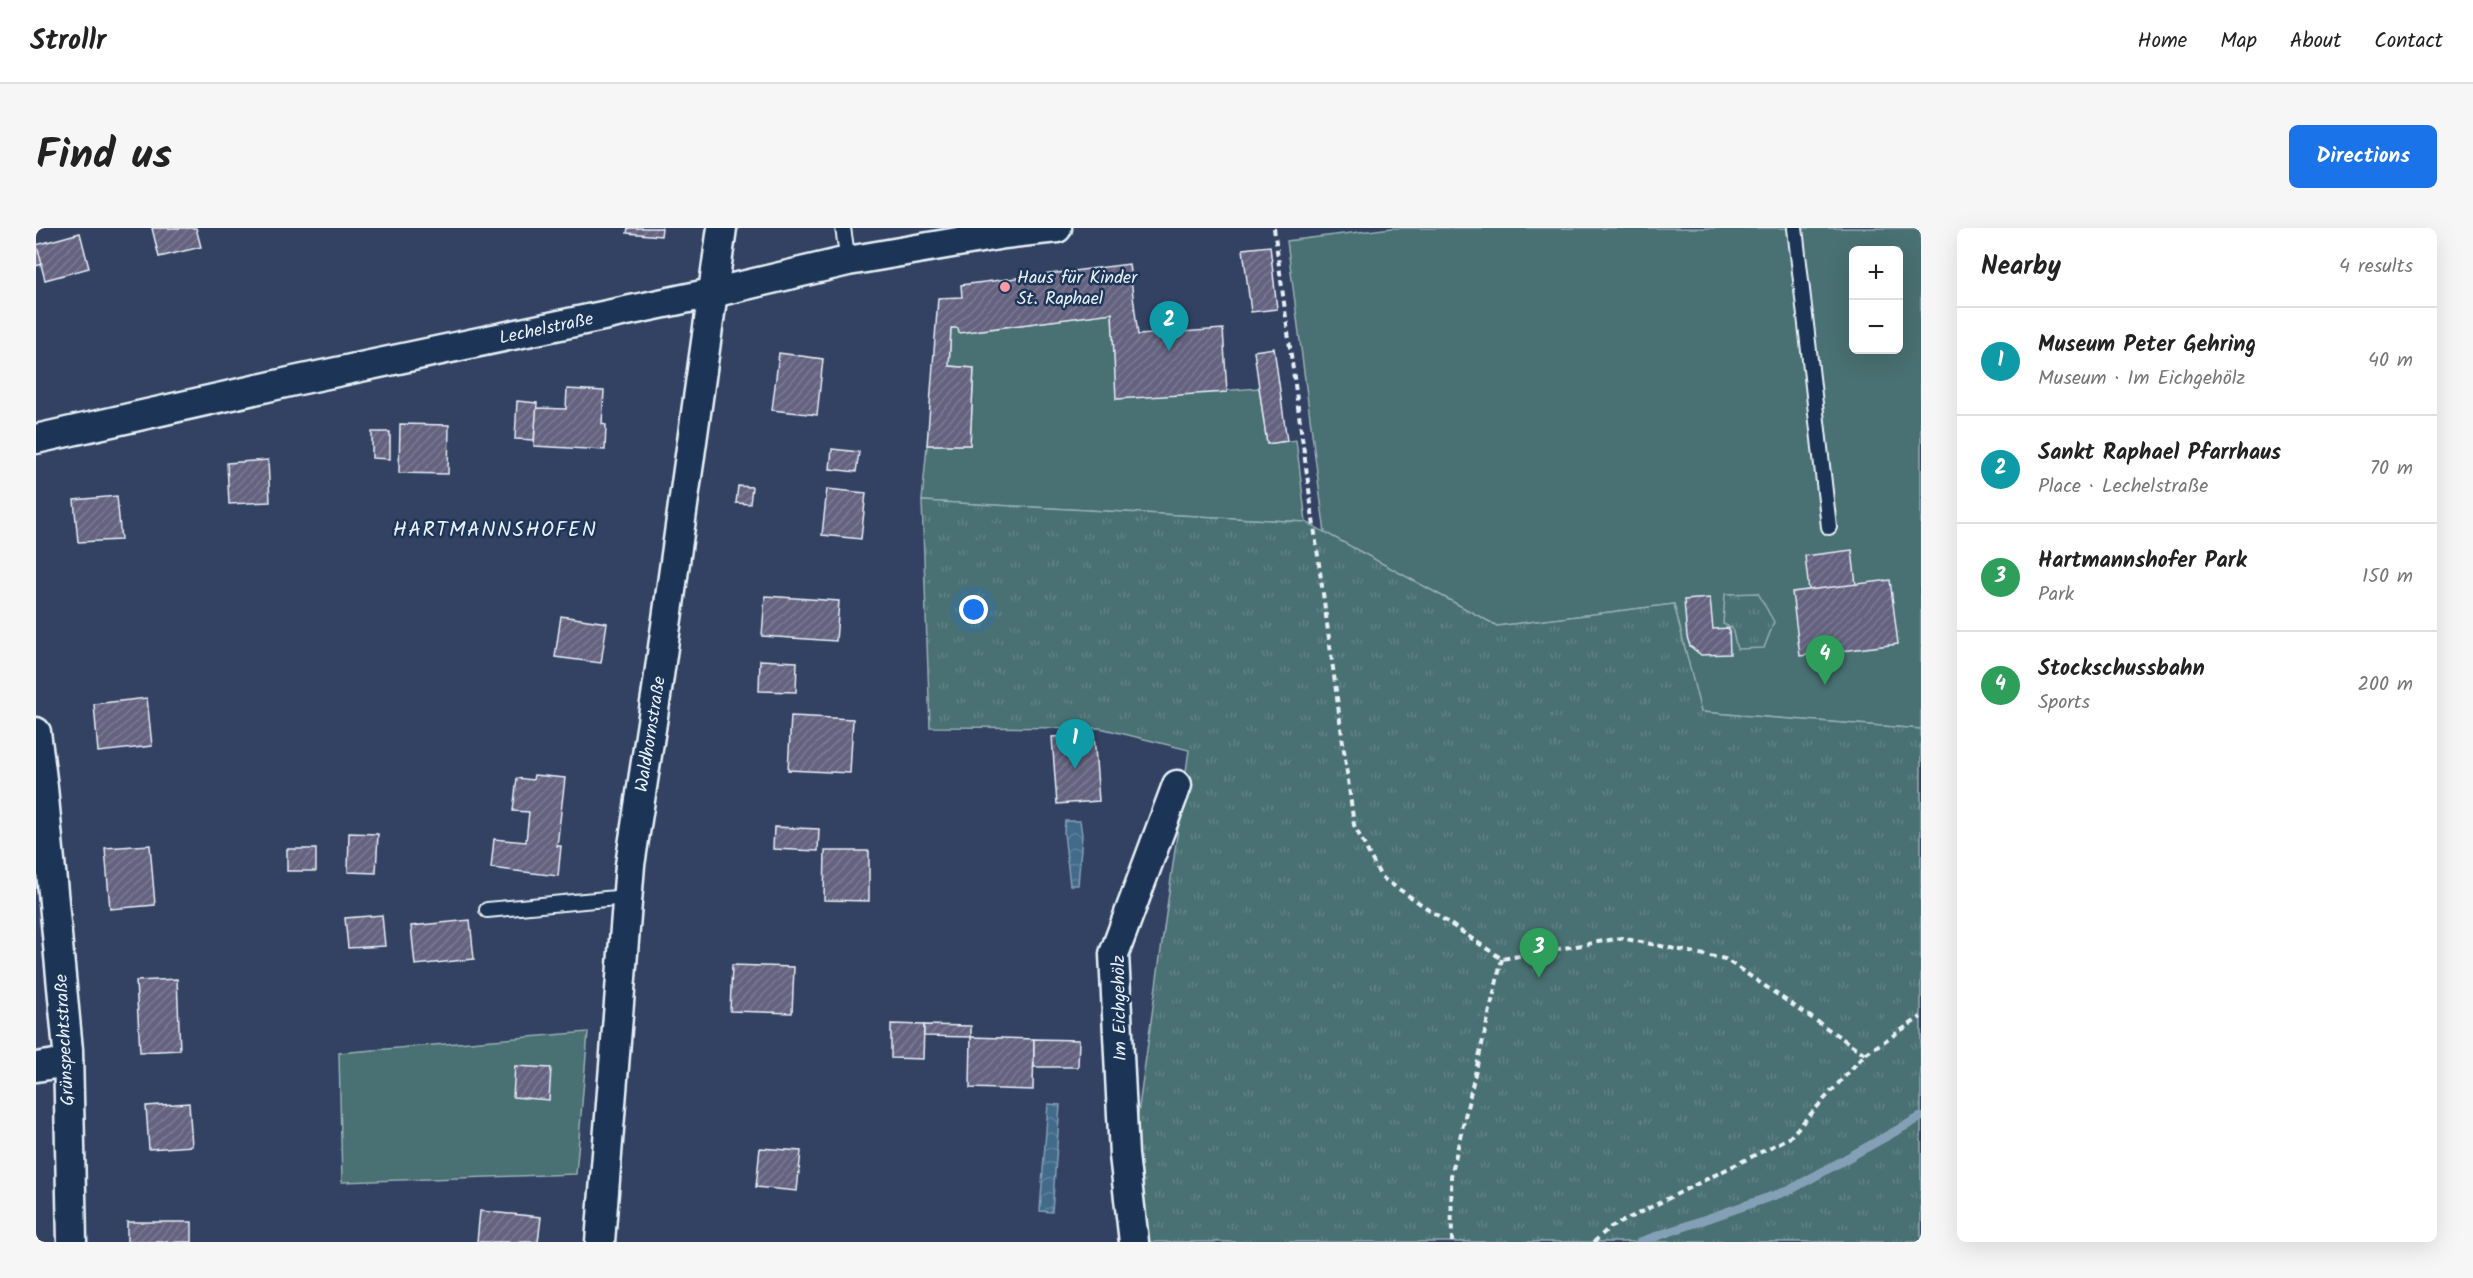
<!DOCTYPE html>
<html lang="en">
<head>
<meta charset="utf-8">
<style>
	body { margin:0; font-family:Kalam,sans-serif; background:#f6f6f6; color:#222 }
	.controls { position:absolute; right:18px; top:18px; display:grid; overflow:hidden; border-radius:9px; box-shadow:0 6px 24px #0002 }
	.controls button { width:54px; height:54px; display:grid; place-items:center; padding:0; border:0; border-bottom:2px solid #e0e0e0; background:#fff; color:#222; font:30px sans-serif }
	.you { position:absolute; left:938px; top:382px; width:21px; height:21px; margin:-15px; border:4px solid #fff; border-radius:50%; background:#1a73e8; box-shadow:0 0 0 9px #1a73e833 }
	.badge { display:grid; place-items:center; width:39px; height:39px; border-radius:50%; background:#1a73e8; color:#fff; font-size:20px; font-weight:700 }
	.pin { position:absolute; translate:-50% -50px; filter:drop-shadow(0 2px 3px #0008) }
	.pin::after { content:''; position:absolute; top:32px; width:21px; height:18px; background:inherit; clip-path:polygon(0 0,100% 0,50% 100%) }
	.list { margin:0; padding:0; list-style:none }
	h2 { display:flex; justify-content:space-between; align-items:center; height:78px; margin:0; padding:0 24px; font-size:26px }
	h2 small { font-size:20px; font-weight:400; color:#767676 }
	.list li { display:grid; grid-template-columns:39px 1fr auto; gap:18px; align-items:center; box-sizing:border-box; height:108px; padding:0 24px; border-top:2px solid #e0e0e0 }
	.list b { display:block; font-size:22px; white-space:nowrap }
	.list p { margin:0; font-size:20px; white-space:nowrap; color:#767676 }
	.list em { font-size:20px; font-style:normal; color:#767676 }
	.map { position:relative; flex:none; width:1885px; height:1014px; overflow:hidden; border-radius:9px }
	header { display:flex; align-items:center; gap:36px; box-sizing:border-box; height:84px; padding:0 30px; background:#fff; border-bottom:2px solid #e0e0e0 }
	header strong { font-size:28px }
	nav { display:flex; gap:33px; margin-inline-start:auto; font-size:21px }
	.intro { display:flex; align-items:center; justify-content:space-between; box-sizing:border-box; height:144px; padding:0 36px }
	h1 { margin:0; font-size:42px }
	.button { padding:15px 27px; border-radius:9px; background:#1a73e8; color:#fff; font-size:21px; font-weight:700 }
	main { display:flex; gap:36px; padding:0 36px }
	aside { flex:1; background:#fff; border-radius:9px; box-shadow:0 6px 24px #0002 }
	.map>svg:first-child { display:block }
</style>
</head>
<body>
<header>
<strong>Strollr</strong>
<nav><a>Home</a><a>Map</a><a>About</a><a>Contact</a></nav>
</header>
<div class="intro"><h1>Find us</h1><a class="button">Directions</a></div>
<main>
<div class="map">
<svg width="1885" height="1014" viewBox="0 0 1885 1014">
	<defs>
		<pattern id="park-tufts" width="24" height="20" patternUnits="userSpaceOnUse" patternTransform="scale(1.5)"><rect width="24" height="20" fill="#486f72"/><path d="M3 7l-1-3M5 7V3M7 7l1-3M15 17l-1-3M17 17v-4M19 17l1-3" fill="none" stroke="#628487"/></pattern>
		<pattern id="water-waves" width="16" height="10" patternUnits="userSpaceOnUse" patternTransform="scale(1.5)"><rect width="16" height="10" fill="#426a8a"/><path d="M0 5q4-4 8 0t8 0" fill="none" stroke="#5d809b"/></pattern>
		<pattern id="building-hatch" width="6" height="6" patternUnits="userSpaceOnUse" patternTransform="scale(1.5)"><rect width="6" height="6" fill="#656280"/><path d="M-1 1l2-2M0 6l6-6M5 7l2-2" fill="none" stroke="#7b7993"/></pattern>
	</defs>
	<rect width="100%" height="100%" fill="#334263"/>
	<filter id="ink" filterUnits="userSpaceOnUse"><feTurbulence type="fractalNoise" baseFrequency=".0167" numOctaves="2"/><feDisplacementMap in="SourceGraphic" scale="12" xChannelSelector="R" yChannelSelector="G"/><feConvolveMatrix kernelMatrix="1 2 1 2 8 2 1 2 1" color-interpolation-filters="sRGB"/></filter>
	<g filter="url(#ink)">
		<!-- green -->
		<g fill="#486f72" stroke="#98b0b5" stroke-width="1.5" fill-rule="evenodd">
			<path d="M1356,0H1885V501L1664,484L1638,376L1461,398L1289,305L1251,13ZM1818,22H1862V122H1818Z"/>
			<polygon points="1076,85 1081,171 1223,160 1231,216 1260,212 1270,294 886,273 891,217 934,217 938,140 913,138 915,100 922,100 923,105"/>
			<polygon points="552,804 540,946 306,954 303,825"/>
		</g>
		<!-- park -->
		<g fill="url(#park-tufts)" stroke="#98b0b5" stroke-width="1.5">
			<polygon points="886,273 1270,294 1461,398 1638,376 1665,484 1885,501 1885,1014 1088,1014 1089,979 1153,522 1064,500 894,499"/>
			<polygon points="1722,365 1738,394 1728,420 1701,421 1696,400 1687,396 1689,366"/>
		</g>
		<!-- water -->
		<g fill="url(#water-waves)" stroke="#84a0b6" stroke-width="1.5">
			<polygon points="1029,593 1044,593 1046,607 1042,657 1034,657 1028,605"/>
			<polygon points="1012,876 1024,877 1016,984 1004,983"/>
		</g>
		<g fill="none" stroke-linecap="round" stroke-linejoin="round">
			<!-- stream -->
			<polyline stroke="#84a0b6" stroke-width="9" points="1604,1014 1754,962 1885,889"/>
		</g>
		<!-- building -->
		<g fill="url(#building-hatch)" stroke="#e8f1f8" stroke-width="1.5">
			<polygon points="116,0 160,0 165,19 123,29"/>
			<polygon points="592,0 626,0 625,8 591,5"/>
			<polygon points="44,5 53,40 9,52 0,17"/>
			<polygon points="0,15 6,36 0,38"/>
			<polygon points="1234,18 1241,81 1215,84 1207,21"/>
			<polygon points="1093,36 1102,107 1187,101 1191,164 1080,171 1076,85 923,105 922,100 915,100 913,138 938,140 934,217 891,217 902,70 926,69 925,57"/>
			<polygon points="1238,120 1251,213 1231,216 1218,123"/>
			<polygon points="743,125 787,131 781,187 736,182"/>
			<polygon points="531,161 568,163 566,196 570,197 569,222 498,218 500,180 530,181"/>
			<polygon points="481,173 501,175 498,212 479,211"/>
			<polygon points="364,196 413,197 412,246 363,245"/>
			<polygon points="336,204 354,204 354,231 336,230"/>
			<polygon points="796,221 823,224 820,244 794,241"/>
			<polygon points="232,232 234,274 193,276 191,235"/>
			<polygon points="702,258 716,259 714,276 700,275"/>
			<polygon points="791,261 830,265 825,311 786,307"/>
			<polygon points="81,268 85,312 42,314 38,272"/>
			<polygon points="1816,322 1820,357 1773,363 1769,328"/>
			<polygon points="1854,352 1862,416 1764,428 1756,364"/>
			<polygon points="729,368 803,373 800,413 726,408"/>
			<polygon points="1674,370 1677,401 1693,400 1694,426 1665,427 1654,418 1651,409 1648,372"/>
			<polygon points="525,388 571,395 565,435 519,429"/>
			<polygon points="724,432 761,434 760,464 723,463"/>
			<polygon points="111,470 116,518 62,524 58,476"/>
			<polygon points="755,488 817,491 814,545 752,542"/>
			<polygon points="1058,506 1063,573 1021,576 1016,509"/>
			<polygon points="498,547 529,550 521,618 525,618 522,648 455,640 458,611 490,614 493,584 477,583 481,550 497,552"/>
			<polygon points="738,599 783,601 782,623 737,621"/>
			<polygon points="313,605 342,606 340,645 312,644"/>
			<polygon points="114,617 119,677 74,681 69,620"/>
			<rect x="251" y="621" width="29" height="22"/>
			<polygon points="789,623 833,623 833,673 788,672"/>
			<polygon points="346,687 349,718 312,720 309,690"/>
			<polygon points="434,692 438,731 379,737 375,698"/>
			<polygon points="696,737 758,739 756,785 694,783"/>
			<polygon points="141,751 144,822 104,824 100,753"/>
			<polygon points="855,796 888,797 887,831 855,830"/>
			<polygon points="888,797 935,798 935,809 888,808"/>
			<polygon points="935,809 998,811 997,862 934,860"/>
			<polygon points="998,811 1043,812 1042,839 998,839"/>
			<polygon points="479,838 515,840 513,872 477,869"/>
			<polygon points="153,875 156,918 113,921 110,878"/>
			<polygon points="724,920 765,923 761,963 720,959"/>
			<polygon points="444,983 505,989 502,1014 441,1014"/>
			<rect x="91" y="994" width="65" height="20"/>
		</g>
		<g fill="none" stroke-linecap="round" stroke-linejoin="round">
			<!-- service casing -->
			<g stroke="#e8f1f8" stroke-width="18">
				<g id="service">
					<polyline points="807,0 812,33"/>
					<polyline points="1759,0 1793,299"/>
					<polyline points="451,682 591,669"/>
				</g>
			</g>
			<!-- minor casing -->
			<g stroke="#e8f1f8" stroke-width="33">
				<g id="minor">
					<polyline points="0,211 258,153 676,65 812,33 968,6 1021,0"/>
					<polyline points="0,504 7,559 32,822 36,1014"/>
					<polyline points="0,839 32,834"/>
					<polyline points="564,1014 594,637 621,462 686,0"/>
					<polyline points="1098,1014 1088,927 1078,726 1141,557"/>
				</g>
			</g>
			<!-- path -->
			<g stroke="#e8f1f8" stroke-width="4" stroke-dasharray="6 4.5" stroke-linecap="butt">
				<polyline points="1238,0 1318,597 1345,649 1466,731 1585,710 1689,731 1829,826"/>
				<polyline points="1416,1014 1415,948 1466,731"/>
				<polyline points="1558,1014 1573,1000 1753,910 1829,826 1885,789"/>
			</g>
			<!-- service -->
			<use href="#service" stroke="#1d3557" stroke-width="14"/>
			<!-- minor -->
			<use href="#minor" stroke="#1d3557" stroke-width="28"/>
		</g>
	</g>
	<!-- markers -->
	<circle fill="#ff9aa2" stroke="#1d3557" stroke-width="2" cx="969" cy="59" r="6"/>
	<g text-anchor="middle" stroke-width="5" stroke-linejoin="round" paint-order="stroke">
		<!-- poi labels -->
		<g font-size="18" fill="#e8f1f8" stroke="#1d3557" text-anchor="start">
			<text x="981" y="55">Haus für Kinder<tspan x="981" dy="21">St. Raphael</tspan></text>
		</g>
		<!-- street labels -->
		<g font-size="18" fill="#e8f1f8" stroke="#1d3557">
			<text transform="translate(510 100) rotate(-12)" y="6">Lechelstraße</text>
			<text transform="translate(614 506) rotate(-81)" y="6">Waldhornstraße</text>
			<text transform="translate(1083 780) rotate(-91)" y="6">Im Eichgehölz</text>
			<text transform="translate(28 812) rotate(-93)" y="6">Grünspechtstraße</text>
		</g>
		<!-- quarter labels -->
		<g font-size="21" letter-spacing="1.5" fill="#e8f1f8" stroke="#1d3557">
			<text x="459" y="308">HARTMANNSHOFEN</text>
		</g>
	</g>
</svg>
<div class="controls">
<button>+</button>
<button>−</button>
</div>
<div class="you"></div>
<div class="pin badge" style="left:1039px;top:541px;background:#0f9aa8">1</div>
<div class="pin badge" style="left:1133px;top:123px;background:#0f9aa8">2</div>
<div class="pin badge" style="left:1503px;top:750px;background:#2e9e5b">3</div>
<div class="pin badge" style="left:1789px;top:457px;background:#2e9e5b">4</div>
</div>
<aside>
<h2>Nearby<small>4 results</small></h2>
<ul class="list">
<li><span class="badge" style="background:#0f9aa8">1</span><div><b>Museum Peter Gehring</b><p>Museum · Im Eichgehölz</p></div><em>40 m</em></li>
<li><span class="badge" style="background:#0f9aa8">2</span><div><b>Sankt Raphael Pfarrhaus</b><p>Place · Lechelstraße</p></div><em>70 m</em></li>
<li><span class="badge" style="background:#2e9e5b">3</span><div><b>Hartmannshofer Park</b><p>Park</p></div><em>150 m</em></li>
<li><span class="badge" style="background:#2e9e5b">4</span><div><b>Stockschussbahn</b><p>Sports</p></div><em>200 m</em></li>
</ul>
</aside>
</main>
</body>
</html>
